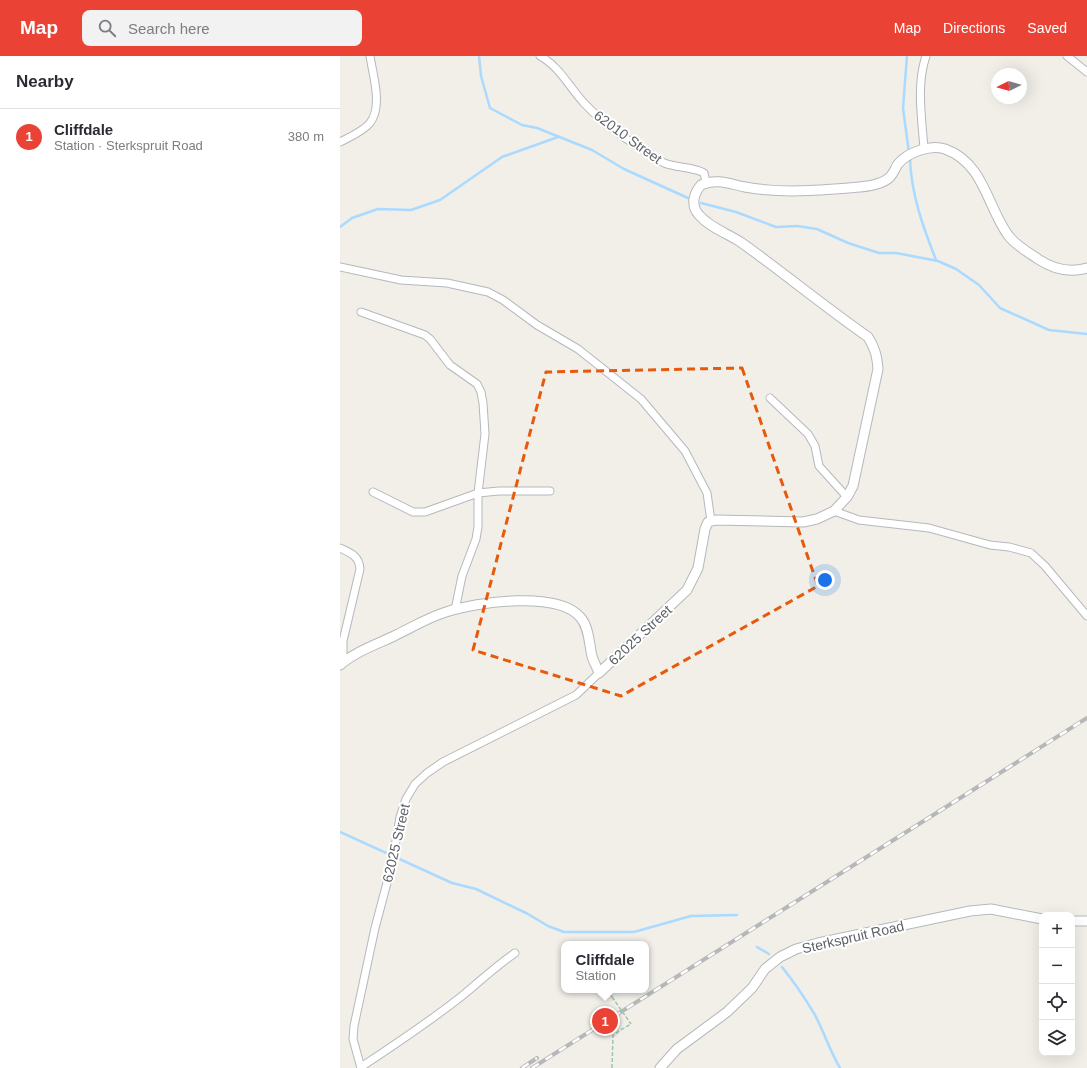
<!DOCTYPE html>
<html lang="en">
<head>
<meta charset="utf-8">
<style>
	body { margin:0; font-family:Arial,sans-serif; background:#f2f2f3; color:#2b2b33 }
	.controls { position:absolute; right:12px; bottom:12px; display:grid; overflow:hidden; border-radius:8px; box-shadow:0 4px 16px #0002 }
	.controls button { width:36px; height:36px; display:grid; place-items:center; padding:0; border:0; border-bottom:1px solid #e1e1e2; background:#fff; color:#2b2b33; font:20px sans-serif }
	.compass { position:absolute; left:651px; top:12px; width:36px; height:36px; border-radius:50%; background:#fff; box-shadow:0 4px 16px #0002; rotate:265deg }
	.you { position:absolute; left:485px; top:524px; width:14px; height:14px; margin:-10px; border:3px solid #fff; border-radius:50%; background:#1a73e8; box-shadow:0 0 0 6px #1a73e833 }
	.badge { display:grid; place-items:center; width:26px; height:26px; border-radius:50%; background:#ea4335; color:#fff; font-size:13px; font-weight:700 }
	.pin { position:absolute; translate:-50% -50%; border:2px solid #fff; box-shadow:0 1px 4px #0006 }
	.popup { position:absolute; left:221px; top:885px; width:88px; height:52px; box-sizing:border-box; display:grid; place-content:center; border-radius:8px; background:#fff; filter:drop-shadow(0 1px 3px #0005); font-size:13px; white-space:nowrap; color:#7c7c81 }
	.popup b { font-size:15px; color:#2b2b33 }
	.popup::after { content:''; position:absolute; left:50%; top:100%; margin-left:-8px; border:8px solid transparent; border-top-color:#fff }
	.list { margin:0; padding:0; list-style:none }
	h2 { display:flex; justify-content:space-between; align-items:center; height:52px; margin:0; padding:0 16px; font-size:17px }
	h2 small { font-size:13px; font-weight:400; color:#7c7c81 }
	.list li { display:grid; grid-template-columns:26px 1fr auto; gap:12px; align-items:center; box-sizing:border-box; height:56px; padding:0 16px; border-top:1px solid #e1e1e2 }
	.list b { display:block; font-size:15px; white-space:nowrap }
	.list p { margin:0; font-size:13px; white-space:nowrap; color:#7c7c81 }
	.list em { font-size:13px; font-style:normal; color:#7c7c81 }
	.icon { flex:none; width:22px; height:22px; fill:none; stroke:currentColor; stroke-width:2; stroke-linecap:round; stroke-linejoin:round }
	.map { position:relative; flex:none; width:747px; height:1012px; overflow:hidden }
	header { display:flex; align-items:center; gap:24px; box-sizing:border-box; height:56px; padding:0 20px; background:#ea4335; color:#fff }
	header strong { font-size:19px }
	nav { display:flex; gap:22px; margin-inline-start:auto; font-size:14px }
	.search { width:280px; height:36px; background:#f2f2f3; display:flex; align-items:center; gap:10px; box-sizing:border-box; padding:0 14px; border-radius:8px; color:#7c7c81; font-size:15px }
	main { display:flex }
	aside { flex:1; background:#fff }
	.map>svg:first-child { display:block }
</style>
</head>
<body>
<header>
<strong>Map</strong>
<div class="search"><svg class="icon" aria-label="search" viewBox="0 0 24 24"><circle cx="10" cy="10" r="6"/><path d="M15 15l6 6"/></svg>Search here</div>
<nav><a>Map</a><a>Directions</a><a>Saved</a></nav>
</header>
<main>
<aside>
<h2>Nearby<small></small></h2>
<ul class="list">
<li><span class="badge">1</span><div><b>Cliffdale</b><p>Station · Sterkspruit Road</p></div><em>380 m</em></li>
</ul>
</aside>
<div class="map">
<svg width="747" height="1012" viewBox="0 0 747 1012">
	<rect width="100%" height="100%" fill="#f1efe8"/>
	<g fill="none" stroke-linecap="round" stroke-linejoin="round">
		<!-- stream -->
		<g stroke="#aadaff" stroke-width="2.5">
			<polyline points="139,0 141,20 150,52 182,69 197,72 252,94 284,113 348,142"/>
			<polyline points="567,0 563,52 569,97"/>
			<path d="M570,102C571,138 583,171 596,204"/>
			<polyline points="361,147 396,156 436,171 457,170 477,173 508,187 539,197 556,197 598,205 616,213 639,229 660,252 709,274 747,278"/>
			<polyline points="0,171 12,162 38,153 71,154 100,144 162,101 218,81"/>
			<polyline points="0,776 112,827 136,833 188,858 208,870 224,876 294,876 351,860 397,859"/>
			<polyline points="417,891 429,898"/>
			<path d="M442,911C454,926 465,942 475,959C484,976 490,995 500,1012"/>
		</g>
		<!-- minor casing -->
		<g stroke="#b5b8bc" stroke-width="9">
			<g id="minor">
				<path d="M200,0C219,10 230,32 244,47C266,71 296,90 324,107C337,112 353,111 364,117L366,126"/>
				<polyline points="727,0 747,16"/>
				<path d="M0,86C10,81 22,76 30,67C43,50 33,20 30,0"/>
				<path d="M584,93C582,63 576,29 586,0"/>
				<polyline points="0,211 61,224 107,227 148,236 163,244 197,269 238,293 301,343 345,395 367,437 371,465"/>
				<polyline points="21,256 85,279 90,283 110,309 137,328 141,336 143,347 145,378 138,437 138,471 136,483 122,520 115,554"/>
				<polyline points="430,342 468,378 475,390 479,410 507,441"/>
				<polyline points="33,436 73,456 85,456 138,437 159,435 210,435"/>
				<polyline points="494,455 519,464 589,472 650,489 669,491 691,497 705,510 747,560"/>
				<path d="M0,492C11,497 19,500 20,513L3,585V607"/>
				<path d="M21,1011C56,988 90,965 122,940C140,925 156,910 175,897"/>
				<polyline points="21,1012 13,983 14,970 35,872 52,808 60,761 66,743 75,728 87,717 103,706 236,639 259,617"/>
			</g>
		</g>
		<!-- tertiary casing -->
		<g stroke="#b5b8bc" stroke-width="11">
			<g id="tertiary">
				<path d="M0,609C16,595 38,588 56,579C73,571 89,561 106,556C137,546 219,534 241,562C249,572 249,587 252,600C253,605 257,611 259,617L347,534L358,512L365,473L368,466L376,464L463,466L477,463L494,455L507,441L513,430L538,313C537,300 535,292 528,281C485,251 445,218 402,187C389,178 370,172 359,159C350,149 354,137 361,129C376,122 390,128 405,131C443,138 482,134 520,131C530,130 543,128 550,121C554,117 555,112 558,108C568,96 591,88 605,93C644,107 647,150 668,179C675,189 688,196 698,203C713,213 730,217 747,212"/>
				<polyline points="732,865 747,865"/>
				<polyline points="320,1012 337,993 387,956 412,932 425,913 440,901 456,893 478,887 630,855 651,853 702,863"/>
			</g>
		</g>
		<!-- path -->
		<g stroke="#9cc7a9" stroke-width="1.5" stroke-dasharray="4 2" stroke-linecap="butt">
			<polyline points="268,934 272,941"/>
			<polyline points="270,974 273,980"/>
			<polyline points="272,1012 273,980 279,975 291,968"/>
		</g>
		<!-- minor -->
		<use href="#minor" stroke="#fff" stroke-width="7"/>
		<!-- tertiary -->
		<use href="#tertiary" stroke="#fff" stroke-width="9"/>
		<!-- rail casing -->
		<g stroke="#b6b7b8" stroke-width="4">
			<g id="rail">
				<polyline points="182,1012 197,1002"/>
				<polyline points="192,1012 747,662"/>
			</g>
		</g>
		<!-- rail -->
		<use href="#rail" stroke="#fff" stroke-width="2.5" stroke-dasharray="8" stroke-linecap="butt"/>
		<!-- path-bridge -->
		<polyline stroke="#9cc7a9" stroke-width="1.5" stroke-dasharray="4 2" stroke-linecap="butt" points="272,941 291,968"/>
	</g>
	<!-- marked area -->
	<path fill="none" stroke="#e8590c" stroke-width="3" stroke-dasharray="8 5" stroke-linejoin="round" d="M402,312L478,530L281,640L133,594L206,316Z"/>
	<g text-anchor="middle" stroke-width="4" stroke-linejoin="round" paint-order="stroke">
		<!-- street labels -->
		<g font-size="14" fill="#5f6368" stroke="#fff">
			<text transform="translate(288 81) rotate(36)" y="5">62010 Street</text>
			<text transform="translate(300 579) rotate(-43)" y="5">62025 Street</text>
			<text transform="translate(56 787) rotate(-77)" y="5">62025 Street</text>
			<text transform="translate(513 881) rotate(-13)" y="5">Sterkspruit Road</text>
		</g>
	</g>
</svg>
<div class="controls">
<button>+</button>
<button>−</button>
<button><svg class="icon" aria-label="locate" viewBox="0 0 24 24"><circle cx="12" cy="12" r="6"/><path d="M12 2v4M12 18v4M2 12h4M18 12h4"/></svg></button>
<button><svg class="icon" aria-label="layers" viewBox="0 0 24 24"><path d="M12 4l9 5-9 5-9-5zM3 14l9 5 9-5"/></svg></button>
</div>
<svg class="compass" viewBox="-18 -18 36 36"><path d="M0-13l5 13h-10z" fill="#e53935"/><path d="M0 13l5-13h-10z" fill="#7c7c81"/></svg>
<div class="you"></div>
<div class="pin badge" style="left:265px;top:965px">1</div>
<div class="popup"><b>Cliffdale</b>Station</div>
</div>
</main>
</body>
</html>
